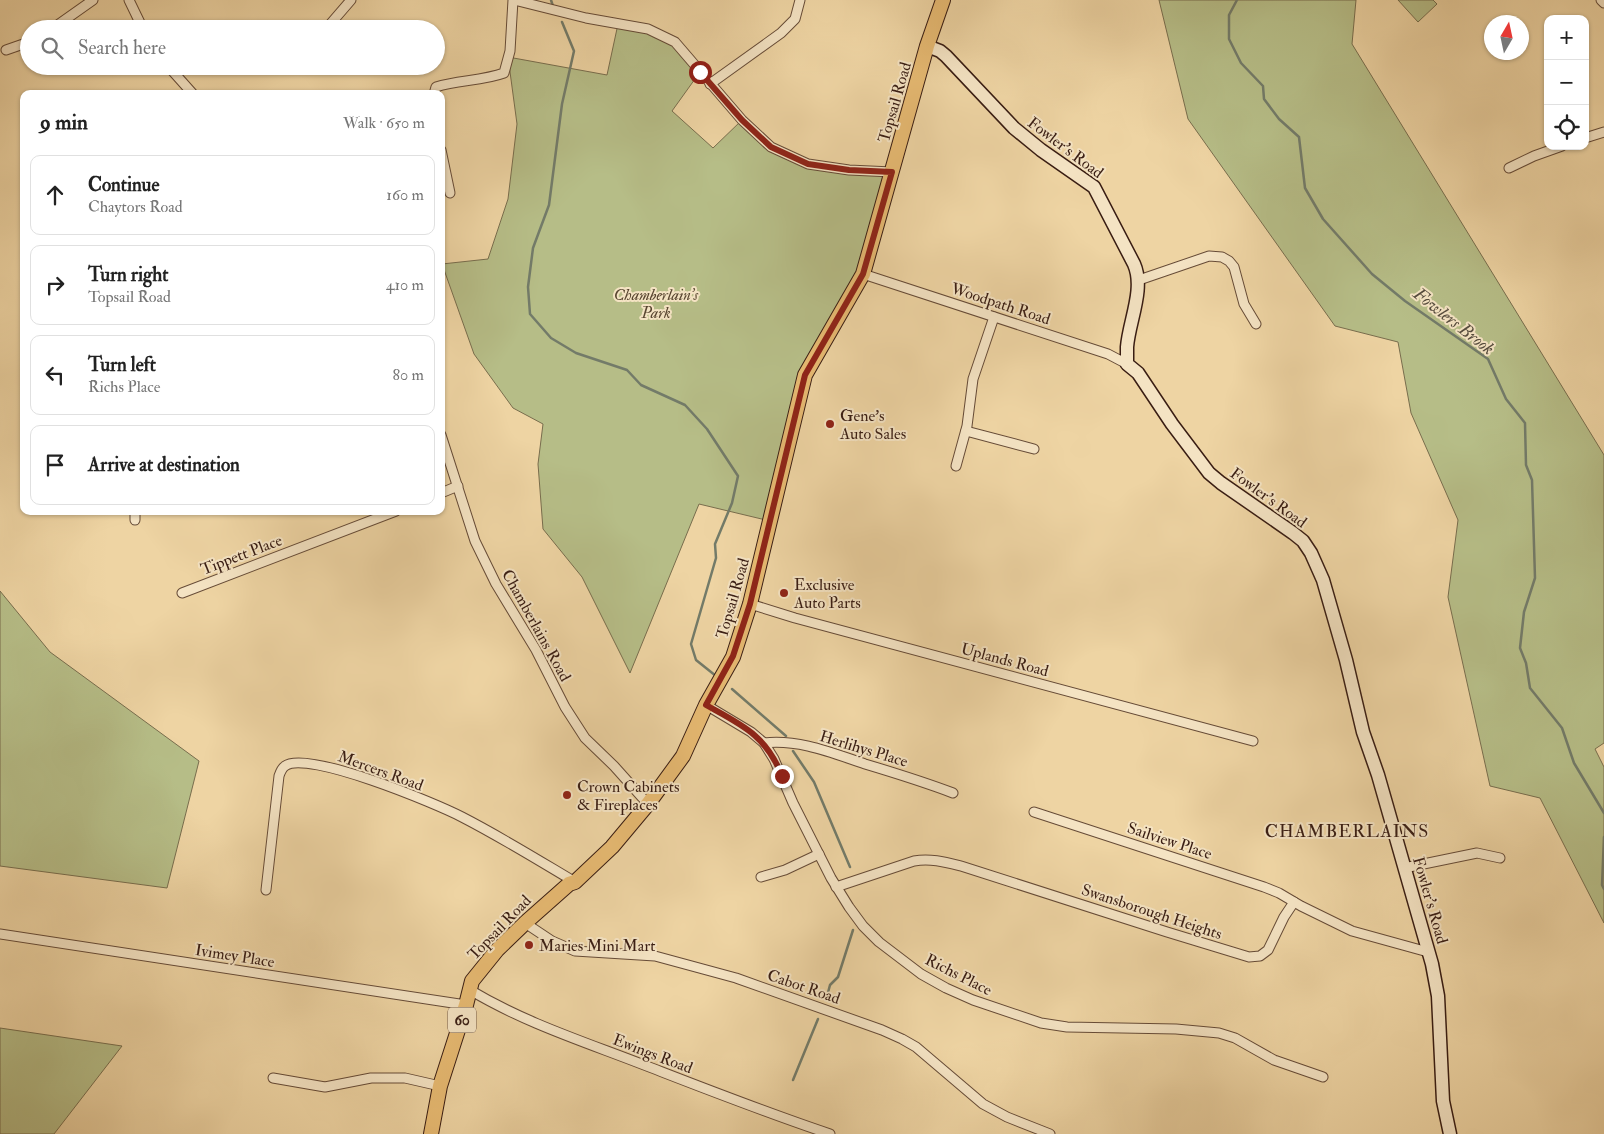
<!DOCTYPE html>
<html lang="en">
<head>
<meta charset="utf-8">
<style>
	body { margin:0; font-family:"IM FELL Double Pica",serif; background:#f6f6f6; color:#222 }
	.controls { position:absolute; right:15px; top:15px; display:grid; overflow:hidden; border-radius:10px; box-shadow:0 1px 4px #0004 }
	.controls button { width:45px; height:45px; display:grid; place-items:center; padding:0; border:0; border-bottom:1px solid #e0e0e0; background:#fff; color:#222; font:25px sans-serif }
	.compass { position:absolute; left:1484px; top:15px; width:45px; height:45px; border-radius:50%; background:#fff; box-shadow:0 1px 4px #0004; rotate:9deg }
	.stop { position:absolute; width:15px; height:15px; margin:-11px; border:4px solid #8f2418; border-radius:50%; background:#fff }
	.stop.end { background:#8f2418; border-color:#fff; box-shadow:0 1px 5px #0008 }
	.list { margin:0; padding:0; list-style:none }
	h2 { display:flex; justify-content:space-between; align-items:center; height:65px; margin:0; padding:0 20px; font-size:21px }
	h2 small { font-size:16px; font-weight:400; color:#767676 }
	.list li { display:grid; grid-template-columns:32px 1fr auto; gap:15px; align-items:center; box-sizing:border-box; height:80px; margin:0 10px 10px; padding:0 10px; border:1px solid #e0e0e0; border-radius:10px }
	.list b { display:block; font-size:19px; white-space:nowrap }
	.list p { margin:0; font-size:16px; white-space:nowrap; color:#767676 }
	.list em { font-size:16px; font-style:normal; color:#767676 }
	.icon { flex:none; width:28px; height:28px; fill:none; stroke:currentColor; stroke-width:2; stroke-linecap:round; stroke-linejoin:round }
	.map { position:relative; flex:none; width:1604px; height:1134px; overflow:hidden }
	.search { position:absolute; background:#fff; box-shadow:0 1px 4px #0004; left:20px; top:20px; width:425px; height:55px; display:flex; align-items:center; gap:12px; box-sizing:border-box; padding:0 18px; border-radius:28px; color:#767676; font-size:19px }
	.panel { position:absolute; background:#fff; box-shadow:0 1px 4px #0004; left:20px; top:90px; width:425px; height:425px; border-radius:10px }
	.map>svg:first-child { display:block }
</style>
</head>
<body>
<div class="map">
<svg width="1604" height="1134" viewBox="0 0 1604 1134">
	<rect width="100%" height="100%" fill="#eed4a3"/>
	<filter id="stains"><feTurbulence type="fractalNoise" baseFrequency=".004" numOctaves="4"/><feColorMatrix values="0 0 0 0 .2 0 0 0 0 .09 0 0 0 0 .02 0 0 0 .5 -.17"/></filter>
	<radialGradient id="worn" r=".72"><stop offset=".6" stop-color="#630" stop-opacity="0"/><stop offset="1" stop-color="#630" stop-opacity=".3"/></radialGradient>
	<!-- green -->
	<g fill="#b6bd87" stroke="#786d4d">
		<polygon points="1159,0 1356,0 1352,44 1604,455 1604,743 1595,749 1604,767 1604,923 1540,798 1490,786 1448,597 1458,520 1411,413 1398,342 1335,326 1188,119"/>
		<polygon points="1398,0 1433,0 1437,4 1418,22"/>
		<polygon points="618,24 675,42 700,72 672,111 713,148 742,120 771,147 808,164 892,172 863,274 805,375 770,521 699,504 630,673 582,577 543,529 538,464 543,424 513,408 474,354 442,264 488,259 508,199 517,124 508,57 607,75"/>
		<polygon points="0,591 50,652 199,761 167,888 0,866"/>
		<polygon points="0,1028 122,1046 54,1134 0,1134"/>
	</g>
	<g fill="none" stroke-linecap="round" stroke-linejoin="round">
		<!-- stream -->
		<g stroke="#737b69" stroke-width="2.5">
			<polyline points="551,0 553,6"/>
			<polyline points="1237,0 1229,15 1229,39 1241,63 1263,86 1264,99 1279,119 1299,137 1305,188 1323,219 1372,274 1405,301 1488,359 1506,399 1525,423 1526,465 1532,480 1535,578 1524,612 1520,648 1526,663 1530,688 1562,728 1574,763 1604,813"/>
			<polyline points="562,22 574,51 562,104 549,205 533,248 528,287 530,314 551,338 576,353 627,370 641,385 685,405 707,429 738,476 732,503 715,544 716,558 691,644 696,660 716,676"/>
			<polyline points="732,689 786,736"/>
			<polyline points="793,751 814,782 850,867"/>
			<polyline points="1604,837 1602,885 1604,889"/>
			<polyline points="826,1000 830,985 838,977 853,930"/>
			<polyline points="793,1080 818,1019"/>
		</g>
		<!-- street casing -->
		<g stroke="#664b37" stroke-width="11">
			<g id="street">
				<polyline points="129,0 143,29"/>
				<polyline points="514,0 586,18 648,29 675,42 742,120 771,147 808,164 849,170 892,172"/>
				<polyline points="1601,0 1604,3"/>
				<polyline points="52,29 93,0"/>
				<polyline points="326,29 351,0"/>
				<polyline points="6,50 29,42"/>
				<polyline points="168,66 193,94"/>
				<polyline points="710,84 781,33 795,19 800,0"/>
				<path d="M434,94L436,87C458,80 482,81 504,73L510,51L513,0"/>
				<polyline points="1585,138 1604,132"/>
				<polyline points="441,150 450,193"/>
				<polyline points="1509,168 1534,156 1562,146"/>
				<polyline points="863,274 1108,354 1127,364"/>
				<polyline points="1139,280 1209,256 1222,257 1229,261 1234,267 1244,304 1256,324"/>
				<polyline points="966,431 1034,449"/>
				<polyline points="441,435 475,541 496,584 536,650 565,707 585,738 614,766 648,804"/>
				<polyline points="956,466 967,426 973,379 994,317"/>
				<polyline points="441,493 458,486"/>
				<polyline points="135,511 135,520"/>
				<polyline points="182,593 396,511"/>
				<polyline points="750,604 795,618 1253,741"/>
				<polyline points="706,705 751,732 764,743 774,759 793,803 831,878 849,907 863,926 879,942 921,974 946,988 973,1000 1041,1023 1067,1027 1176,1029 1219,1033 1235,1038 1274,1060 1323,1077"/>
				<path d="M764,743C799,739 832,753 865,764C895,773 924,782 953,793"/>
				<polyline points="1034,812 1264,887 1279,893 1301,906 1352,931 1428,952"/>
				<polyline points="1404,868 1477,853 1500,858"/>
				<polyline points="761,877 785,870 819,854"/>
				<path d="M836,887L914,861C930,858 945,862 961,866L1167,932L1249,957L1260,956L1268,950L1284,917L1294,902"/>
				<path d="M266,890L279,776C280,773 282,768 285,766C306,749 437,804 462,817C501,837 538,860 575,882"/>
				<polyline points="525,923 552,941 575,951 655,956 736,978 882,1030 902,1039 916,1047 983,1104 1007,1117 1050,1134"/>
				<polyline points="0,934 466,1005"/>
				<path d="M470,990C525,1023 585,1042 644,1065C706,1089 767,1113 830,1134"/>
				<polyline points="273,1078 325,1087 371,1078 405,1078 440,1086"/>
			</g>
		</g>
		<!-- secondary casing -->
		<g stroke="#391d13" stroke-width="15">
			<path id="secondary" d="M927,46L940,51L946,56L1014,128L1041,150L1094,187L1134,264C1145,289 1129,321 1127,347C1127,353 1127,358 1127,364L1138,373L1172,424L1209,473L1221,483L1293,533L1303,541L1311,553L1323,580L1346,660L1363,732L1378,775L1432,964L1438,996L1443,1101L1450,1134"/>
		</g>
		<!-- primary casing -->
		<g stroke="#391d13" stroke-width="16">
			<polyline id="primary" points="431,1134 440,1086 466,1005 472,981 497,950 525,923 569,884 575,882 612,847 648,804 683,756 706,705 733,657 750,604 805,375 863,274 927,46 943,0"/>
		</g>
		<!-- street -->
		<use href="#street" stroke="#f4e3c3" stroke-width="9"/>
		<!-- secondary -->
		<use href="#secondary" stroke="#f4e3c3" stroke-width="12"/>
		<!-- primary -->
		<use href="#primary" stroke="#e7ba72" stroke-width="14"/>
	</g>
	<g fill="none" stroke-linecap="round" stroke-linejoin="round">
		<!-- route -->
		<path stroke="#8f2418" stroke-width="6" d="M700,72L742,120L771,147L808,164L849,170L892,172L863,274L805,375L750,604L733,656L706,705C742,725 766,735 782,776"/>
	</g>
	<!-- markers -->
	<g fill="#8f2418" stroke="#f4e3c3" stroke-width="2">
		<circle cx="830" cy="424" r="5"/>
		<circle cx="784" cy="593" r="5"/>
		<circle cx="567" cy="795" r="5"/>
		<circle cx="529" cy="945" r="5"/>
	</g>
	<g text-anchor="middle" stroke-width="4" stroke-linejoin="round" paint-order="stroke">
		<!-- shield labels -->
		<rect fill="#f4e3c3" stroke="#715848" stroke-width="1" x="448" y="1007.5" width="28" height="25" rx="4"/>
		<g font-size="15" font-weight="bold" fill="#391d13">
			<text x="462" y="1025">60</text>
		</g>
		<!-- street labels -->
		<g font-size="16" fill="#391d13" stroke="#f4e3c3">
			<text transform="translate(894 102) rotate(-74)" y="6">Topsail Road</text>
			<text transform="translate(1066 147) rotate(37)" y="6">Fowler's Road</text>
			<text transform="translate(1001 303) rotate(18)" y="6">Woodpath Road</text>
			<text transform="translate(1269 497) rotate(36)" y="6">Fowler's Road</text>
			<text transform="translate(241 554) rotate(-21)" y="6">Tippett Place</text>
			<text transform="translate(732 598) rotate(-74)" y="6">Topsail Road</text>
			<text transform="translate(537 625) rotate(61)" y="6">Chamberlains Road</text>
			<text transform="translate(1005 659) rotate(15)" y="6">Uplands Road</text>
			<text transform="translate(864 748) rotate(17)" y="6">Herlihys Place</text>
			<text transform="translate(381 770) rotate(20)" y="6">Mercers Road</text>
			<text transform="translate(1170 840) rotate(18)" y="6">Sailview Place</text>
			<text transform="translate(1431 900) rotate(74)" y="6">Fowler's Road</text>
			<text transform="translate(1152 911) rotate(18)" y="6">Swansborough Heights</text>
			<text transform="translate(499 927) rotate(-46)" y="6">Topsail Road</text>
			<text transform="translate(235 955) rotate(9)" y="6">Ivimey Place</text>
			<text transform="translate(959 974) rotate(27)" y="6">Richs Place</text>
			<text transform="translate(804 986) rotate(19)" y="6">Cabot Road</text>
			<text transform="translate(653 1053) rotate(21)" y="6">Ewings Road</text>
		</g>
		<!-- park labels -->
		<g font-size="16" font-style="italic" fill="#584530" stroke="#f4e3c3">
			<text x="656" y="300">Chamberlain's<tspan x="656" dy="18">Park</tspan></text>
		</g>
		<!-- poi labels -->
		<g font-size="16" fill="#391d13" stroke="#f4e3c3" text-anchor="start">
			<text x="840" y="421">Gene's<tspan x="840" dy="18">Auto Sales</tspan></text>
			<text x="794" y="590">Exclusive<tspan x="794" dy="18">Auto Parts</tspan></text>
			<text x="577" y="792">Crown Cabinets<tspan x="577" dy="18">&amp; Fireplaces</tspan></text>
			<text x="539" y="951">Maries Mini Mart</text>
		</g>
		<!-- water labels -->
		<g font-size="18" font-style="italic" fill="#564c3e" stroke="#f4e3c3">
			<text transform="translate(1454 321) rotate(38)" y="6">Fowlers Brook</text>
		</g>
		<!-- neighbourhood labels -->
		<g font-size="18" letter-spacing="1" fill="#391d13" stroke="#f4e3c3">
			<text x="1347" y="837">CHAMBERLAINS</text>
		</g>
	</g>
	<rect width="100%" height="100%" filter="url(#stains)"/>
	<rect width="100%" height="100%" fill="url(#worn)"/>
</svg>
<div class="controls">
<button>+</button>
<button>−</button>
<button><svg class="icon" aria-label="locate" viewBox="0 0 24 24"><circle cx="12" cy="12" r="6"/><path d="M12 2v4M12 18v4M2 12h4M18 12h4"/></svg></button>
</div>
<svg class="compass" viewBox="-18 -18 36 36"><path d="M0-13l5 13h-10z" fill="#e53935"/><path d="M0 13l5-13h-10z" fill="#767676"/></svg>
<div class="stop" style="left:700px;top:72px"></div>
<div class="stop end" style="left:782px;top:776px"></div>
<div class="search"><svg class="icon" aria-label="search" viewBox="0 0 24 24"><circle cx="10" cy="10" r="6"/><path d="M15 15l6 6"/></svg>Search here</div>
<section class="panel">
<h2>9 min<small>Walk · 650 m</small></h2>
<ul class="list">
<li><svg class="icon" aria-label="ahead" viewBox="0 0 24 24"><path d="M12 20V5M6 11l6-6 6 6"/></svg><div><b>Continue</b><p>Chaytors Road</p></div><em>160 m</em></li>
<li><svg class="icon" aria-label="right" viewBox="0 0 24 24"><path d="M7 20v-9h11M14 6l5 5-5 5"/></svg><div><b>Turn right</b><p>Topsail Road</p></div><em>410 m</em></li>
<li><svg class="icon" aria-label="left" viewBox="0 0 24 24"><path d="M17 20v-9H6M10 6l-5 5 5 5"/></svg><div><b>Turn left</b><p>Richs Place</p></div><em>80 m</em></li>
<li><svg class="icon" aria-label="arrive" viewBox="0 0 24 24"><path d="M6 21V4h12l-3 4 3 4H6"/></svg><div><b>Arrive at destination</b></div></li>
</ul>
</section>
</div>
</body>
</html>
